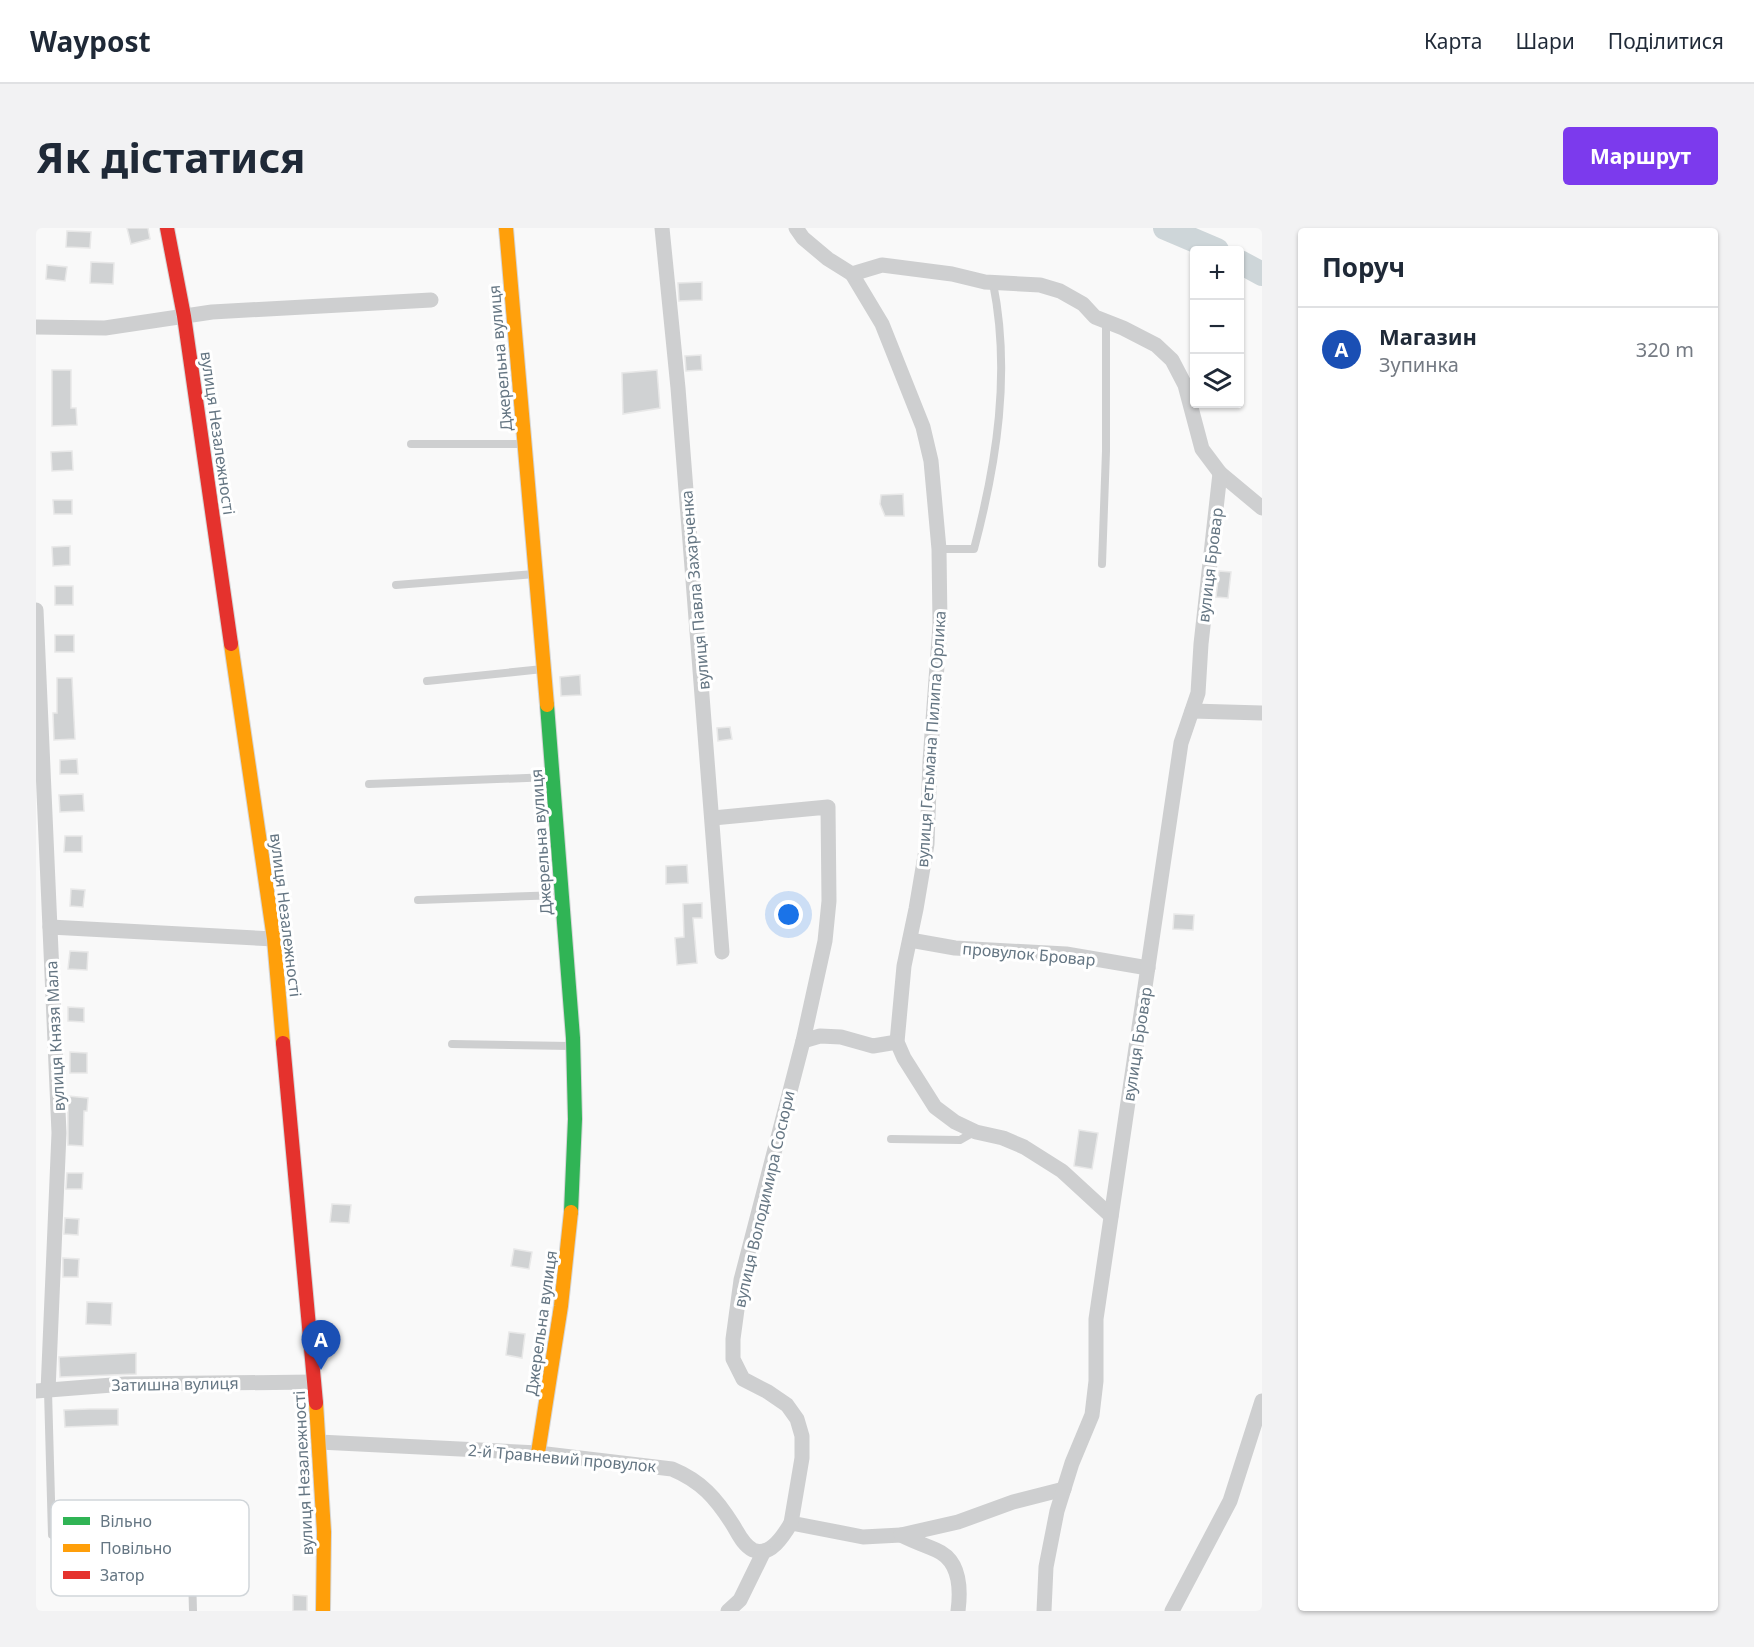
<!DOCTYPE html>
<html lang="uk">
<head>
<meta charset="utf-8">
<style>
	body { margin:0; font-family:"Noto Sans",sans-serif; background:#f2f2f3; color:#1f2937 }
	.controls { position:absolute; right:18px; top:18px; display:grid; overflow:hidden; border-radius:6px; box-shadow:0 2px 4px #0004 }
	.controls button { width:54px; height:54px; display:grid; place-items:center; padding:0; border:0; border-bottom:2px solid #e0e1e3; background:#fff; color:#1f2937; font:30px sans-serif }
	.you { position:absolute; left:753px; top:687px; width:21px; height:21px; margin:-15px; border:4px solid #fff; border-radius:50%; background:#1a73e8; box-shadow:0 0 0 9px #1a73e833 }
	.badge { display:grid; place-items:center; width:39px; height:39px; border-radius:50%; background:#7c3aed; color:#fff; font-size:20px; font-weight:700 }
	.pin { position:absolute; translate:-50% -50px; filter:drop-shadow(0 2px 3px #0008) }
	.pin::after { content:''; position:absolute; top:32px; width:21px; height:18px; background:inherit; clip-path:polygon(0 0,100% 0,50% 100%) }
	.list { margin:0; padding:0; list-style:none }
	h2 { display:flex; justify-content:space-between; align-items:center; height:78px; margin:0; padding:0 24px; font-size:26px }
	h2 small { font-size:20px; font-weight:400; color:#747a83 }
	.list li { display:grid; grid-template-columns:39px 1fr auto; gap:18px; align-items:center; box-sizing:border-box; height:84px; padding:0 24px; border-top:2px solid #e0e1e3 }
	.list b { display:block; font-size:22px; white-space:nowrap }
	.list p { margin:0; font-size:20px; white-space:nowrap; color:#747a83 }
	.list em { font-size:20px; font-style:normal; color:#747a83 }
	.icon { flex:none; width:33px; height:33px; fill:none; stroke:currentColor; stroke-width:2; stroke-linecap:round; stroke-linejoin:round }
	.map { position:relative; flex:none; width:1226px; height:1383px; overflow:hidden; border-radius:6px }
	header { display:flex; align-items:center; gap:36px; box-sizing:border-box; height:84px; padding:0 30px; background:#fff; border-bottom:2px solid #e0e1e3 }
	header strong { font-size:28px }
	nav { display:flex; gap:33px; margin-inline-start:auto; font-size:21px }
	.intro { display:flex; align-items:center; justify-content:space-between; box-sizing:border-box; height:144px; padding:0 36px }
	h1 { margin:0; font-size:42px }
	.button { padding:15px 27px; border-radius:6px; background:#7c3aed; color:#fff; font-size:21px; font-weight:700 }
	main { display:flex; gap:36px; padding:0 36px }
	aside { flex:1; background:#fff; border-radius:6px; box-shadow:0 2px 4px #0004 }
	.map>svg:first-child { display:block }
</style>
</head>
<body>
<header>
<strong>Waypost</strong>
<nav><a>Карта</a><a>Шари</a><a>Поділитися</a></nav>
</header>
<div class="intro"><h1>Як дістатися</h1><a class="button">Маршрут</a></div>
<main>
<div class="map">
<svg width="1226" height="1383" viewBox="0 0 1226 1383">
	<rect width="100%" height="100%" fill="#f9f9f9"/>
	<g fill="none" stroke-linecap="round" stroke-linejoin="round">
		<!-- river -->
		<g stroke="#ced6d9" stroke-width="24">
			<polyline points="1129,0 1181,22"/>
			<polyline points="1204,34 1226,46"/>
		</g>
	</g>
	<!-- building -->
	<g fill="#d0d2d3" stroke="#e8e8e8" stroke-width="1.5">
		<polygon points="91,0 112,0 114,11 95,16"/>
		<polygon points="31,3 55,4 54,20 30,19"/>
		<polygon points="55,34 78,35 77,56 54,55"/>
		<polygon points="11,37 31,39 29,53 10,51"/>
		<polygon points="666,54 666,72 643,73 642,55"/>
		<polygon points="665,127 666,142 650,143 649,128"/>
		<polygon points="16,142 35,142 35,180 40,180 41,197 16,198"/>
		<polygon points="621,142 624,180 587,186 586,145"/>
		<polygon points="36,223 37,242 16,243 15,224"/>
		<polygon points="867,266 868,288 849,288 844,276 845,267"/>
		<polygon points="17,272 36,272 36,286 18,286"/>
		<polygon points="34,318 34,337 17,338 16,319"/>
		<polygon points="1183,343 1195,344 1192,370 1180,369"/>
		<rect x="19" y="358" width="18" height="19"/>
		<rect x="19" y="407" width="19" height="17"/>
		<polygon points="544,447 545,467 525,468 524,449"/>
		<polygon points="21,450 36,450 39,511 18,512 17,485 21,485"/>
		<polygon points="694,499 696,511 682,513 681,500"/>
		<polygon points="41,531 42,546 24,546 24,532"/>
		<polygon points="47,566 48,583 24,584 23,567"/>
		<polygon points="29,608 46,608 46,624 28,624"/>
		<polygon points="651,637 652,655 630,656 630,638"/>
		<polygon points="35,661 49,662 47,679 34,678"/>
		<polygon points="666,675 666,690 657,690 661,735 641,737 639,710 648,709 647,676"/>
		<polygon points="1138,686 1158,687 1157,702 1137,701"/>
		<polygon points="34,723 52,724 51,742 32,741"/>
		<polygon points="32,779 48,780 48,794 32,793"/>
		<polygon points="34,824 51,825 51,845 34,845"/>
		<polygon points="32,868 52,870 51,883 48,883 47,918 32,917"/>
		<polygon points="1043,902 1062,905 1056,941 1038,938"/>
		<polygon points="31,945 47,945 46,961 30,961"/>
		<polygon points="296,976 315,977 313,995 294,994"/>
		<polygon points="29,990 43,991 42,1007 28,1006"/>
		<polygon points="478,1021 496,1024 493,1041 475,1038"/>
		<polygon points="27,1030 43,1031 42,1049 27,1049"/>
		<polygon points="51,1074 76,1075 75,1097 50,1096"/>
		<polygon points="473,1104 489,1106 486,1130 470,1127"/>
		<polygon points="100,1125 100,1146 24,1149 23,1129"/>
		<polygon points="53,1181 82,1181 82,1197 29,1199 28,1182"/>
		<polygon points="257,1367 271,1368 271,1383 257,1383"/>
	</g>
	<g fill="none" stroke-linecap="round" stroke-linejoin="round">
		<!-- fast casing -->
		<g stroke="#d5d6d7" stroke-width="16">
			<polyline id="fast" points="511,477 537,810 539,891 535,984"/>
		</g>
		<!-- slow casing -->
		<g stroke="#d5d6d7" stroke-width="16">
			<g id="slow">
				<polyline points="470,0 511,477"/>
				<polyline points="195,416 238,711 247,815"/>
				<polyline points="280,1175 288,1304 287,1383"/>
				<polyline points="502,1225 525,1078 535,984"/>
			</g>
		</g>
		<!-- jam casing -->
		<g stroke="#d5d6d7" stroke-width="16">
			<g id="jam">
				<polyline points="131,0 148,88 195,416"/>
				<polyline points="247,815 280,1175"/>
			</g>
		</g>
		<!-- lane -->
		<g stroke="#cecfd0" stroke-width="8">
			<polyline points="375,216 486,216"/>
			<path d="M903,321H938C961,234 975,144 957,55"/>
			<polyline points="1066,336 1070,223 1070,93"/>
			<polyline points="360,357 499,346"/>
			<polyline points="391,453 507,441"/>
			<polyline points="333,556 515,549"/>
			<polyline points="382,672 525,667"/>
			<polyline points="416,816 535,818"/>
			<polyline points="855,911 924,912 938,904"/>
			<polyline points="12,1163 16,1307 155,1310 157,1383"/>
		</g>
		<!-- street -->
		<g stroke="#cecfd0" stroke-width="15">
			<polyline points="626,0 642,160 686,724"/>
			<polyline points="760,0 767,10 792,31 816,46 846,96 887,199 895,233 903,321 904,397 894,533 891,616 880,681 868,738 861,814 868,830 899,879 919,894 940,904 967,910 988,919 1026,943 1075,988"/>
			<polyline points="816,46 846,37 916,46 949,54 1004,57 1024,63 1047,76 1059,89 1087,100 1120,117 1136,132 1149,157 1166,221 1184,245 1226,280"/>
			<polyline points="0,99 69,100 176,84 395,72"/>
			<polyline points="0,382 23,905 12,1163"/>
			<polyline points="1156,483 1226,485"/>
			<polyline points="677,590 792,579 793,673 789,713 767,813 705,1052 697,1111 697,1131 707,1151 732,1164 751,1177 761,1191 766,1208 766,1230 755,1295 827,1309 865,1307"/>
			<polyline points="14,699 238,711"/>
			<polyline points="874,712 919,720 1030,726 1112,740"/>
			<polyline points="767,813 784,808 805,809 837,818 861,814"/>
			<polyline points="0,1163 89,1156 278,1154"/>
			<path d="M283,1214L502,1225L636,1241C665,1253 680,1270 697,1297C702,1305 707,1317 717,1322C734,1330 748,1307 755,1295"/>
			<polyline points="692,1383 704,1372 728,1323"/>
			<path d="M922,1383C925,1360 924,1332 900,1322C888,1317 877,1313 865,1307L922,1294L977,1274L1028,1261"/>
			<polyline points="1008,1383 1010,1339 1021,1283 1036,1235 1056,1187 1060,1153 1060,1091 1145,515 1162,465 1165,416 1184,245"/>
			<polyline points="1136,1383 1194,1273 1226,1173"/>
		</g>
		<!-- fast -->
		<use href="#fast" stroke="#30b455" stroke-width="14"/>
		<!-- slow -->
		<use href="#slow" stroke="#ff9f0a" stroke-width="14"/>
		<!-- jam -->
		<use href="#jam" stroke="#e5322d" stroke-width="14"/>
	</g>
	<g text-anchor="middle" stroke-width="6" stroke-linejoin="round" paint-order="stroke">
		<!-- street labels -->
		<g font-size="16" fill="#657683" stroke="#fff">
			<text transform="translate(464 130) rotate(-95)" y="6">Джерельна вулиця</text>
			<text transform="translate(182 205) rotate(82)" y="6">вулиця Незалежності</text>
			<text transform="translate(1174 337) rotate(-83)" y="6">вулиця Бровар</text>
			<text transform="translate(659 362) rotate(-95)" y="6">вулиця Павла Захарченка</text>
			<text transform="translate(895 511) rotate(-86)" y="6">вулиця Гетьмана Пилипа Орлика</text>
			<text transform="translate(505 614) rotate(-94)" y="6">Джерельна вулиця</text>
			<text transform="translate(250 687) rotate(83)" y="6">вулиця Незалежності</text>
			<text transform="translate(993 726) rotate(5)" y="6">провулок Бровар</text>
			<text transform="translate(19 808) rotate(-93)" y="6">вулиця Князя Мала</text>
			<text transform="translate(1101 816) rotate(-81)" y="6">вулиця Бровар</text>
			<text transform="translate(728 971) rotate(-77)" y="6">вулиця Володимира Сосюри</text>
			<text transform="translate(505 1095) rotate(-82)" y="6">Джерельна вулиця</text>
			<text transform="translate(139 1156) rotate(-1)" y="6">Затишна вулиця</text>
			<text transform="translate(526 1230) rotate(5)" y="6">2-й Травневий провулок</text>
			<text transform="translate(267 1245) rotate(-93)" y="6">вулиця Незалежності</text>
		</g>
	</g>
	<!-- legend -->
	<rect x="15" y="1272" width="198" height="96" rx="9" fill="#fff" stroke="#d1d6da" stroke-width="1.5"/>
	<rect x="27" y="1289" width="27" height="8" fill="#30b455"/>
	<rect x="27" y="1316" width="27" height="8" fill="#ff9f0a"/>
	<rect x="27" y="1343" width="27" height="8" fill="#e5322d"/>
	<g font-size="16" fill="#657683">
		<text x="64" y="1299">Вільно</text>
		<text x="64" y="1326">Повільно</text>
		<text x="64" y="1353">Затор</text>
	</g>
</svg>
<div class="controls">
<button>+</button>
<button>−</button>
<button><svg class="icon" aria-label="layers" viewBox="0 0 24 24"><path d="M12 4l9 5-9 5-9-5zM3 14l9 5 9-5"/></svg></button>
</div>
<div class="you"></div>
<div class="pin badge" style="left:285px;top:1142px;background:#1a4fb4">A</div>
</div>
<aside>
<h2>Поруч<small></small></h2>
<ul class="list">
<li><span class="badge" style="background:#1a4fb4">A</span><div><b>Магазин</b><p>Зупинка</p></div><em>320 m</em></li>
</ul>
</aside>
</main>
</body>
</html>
